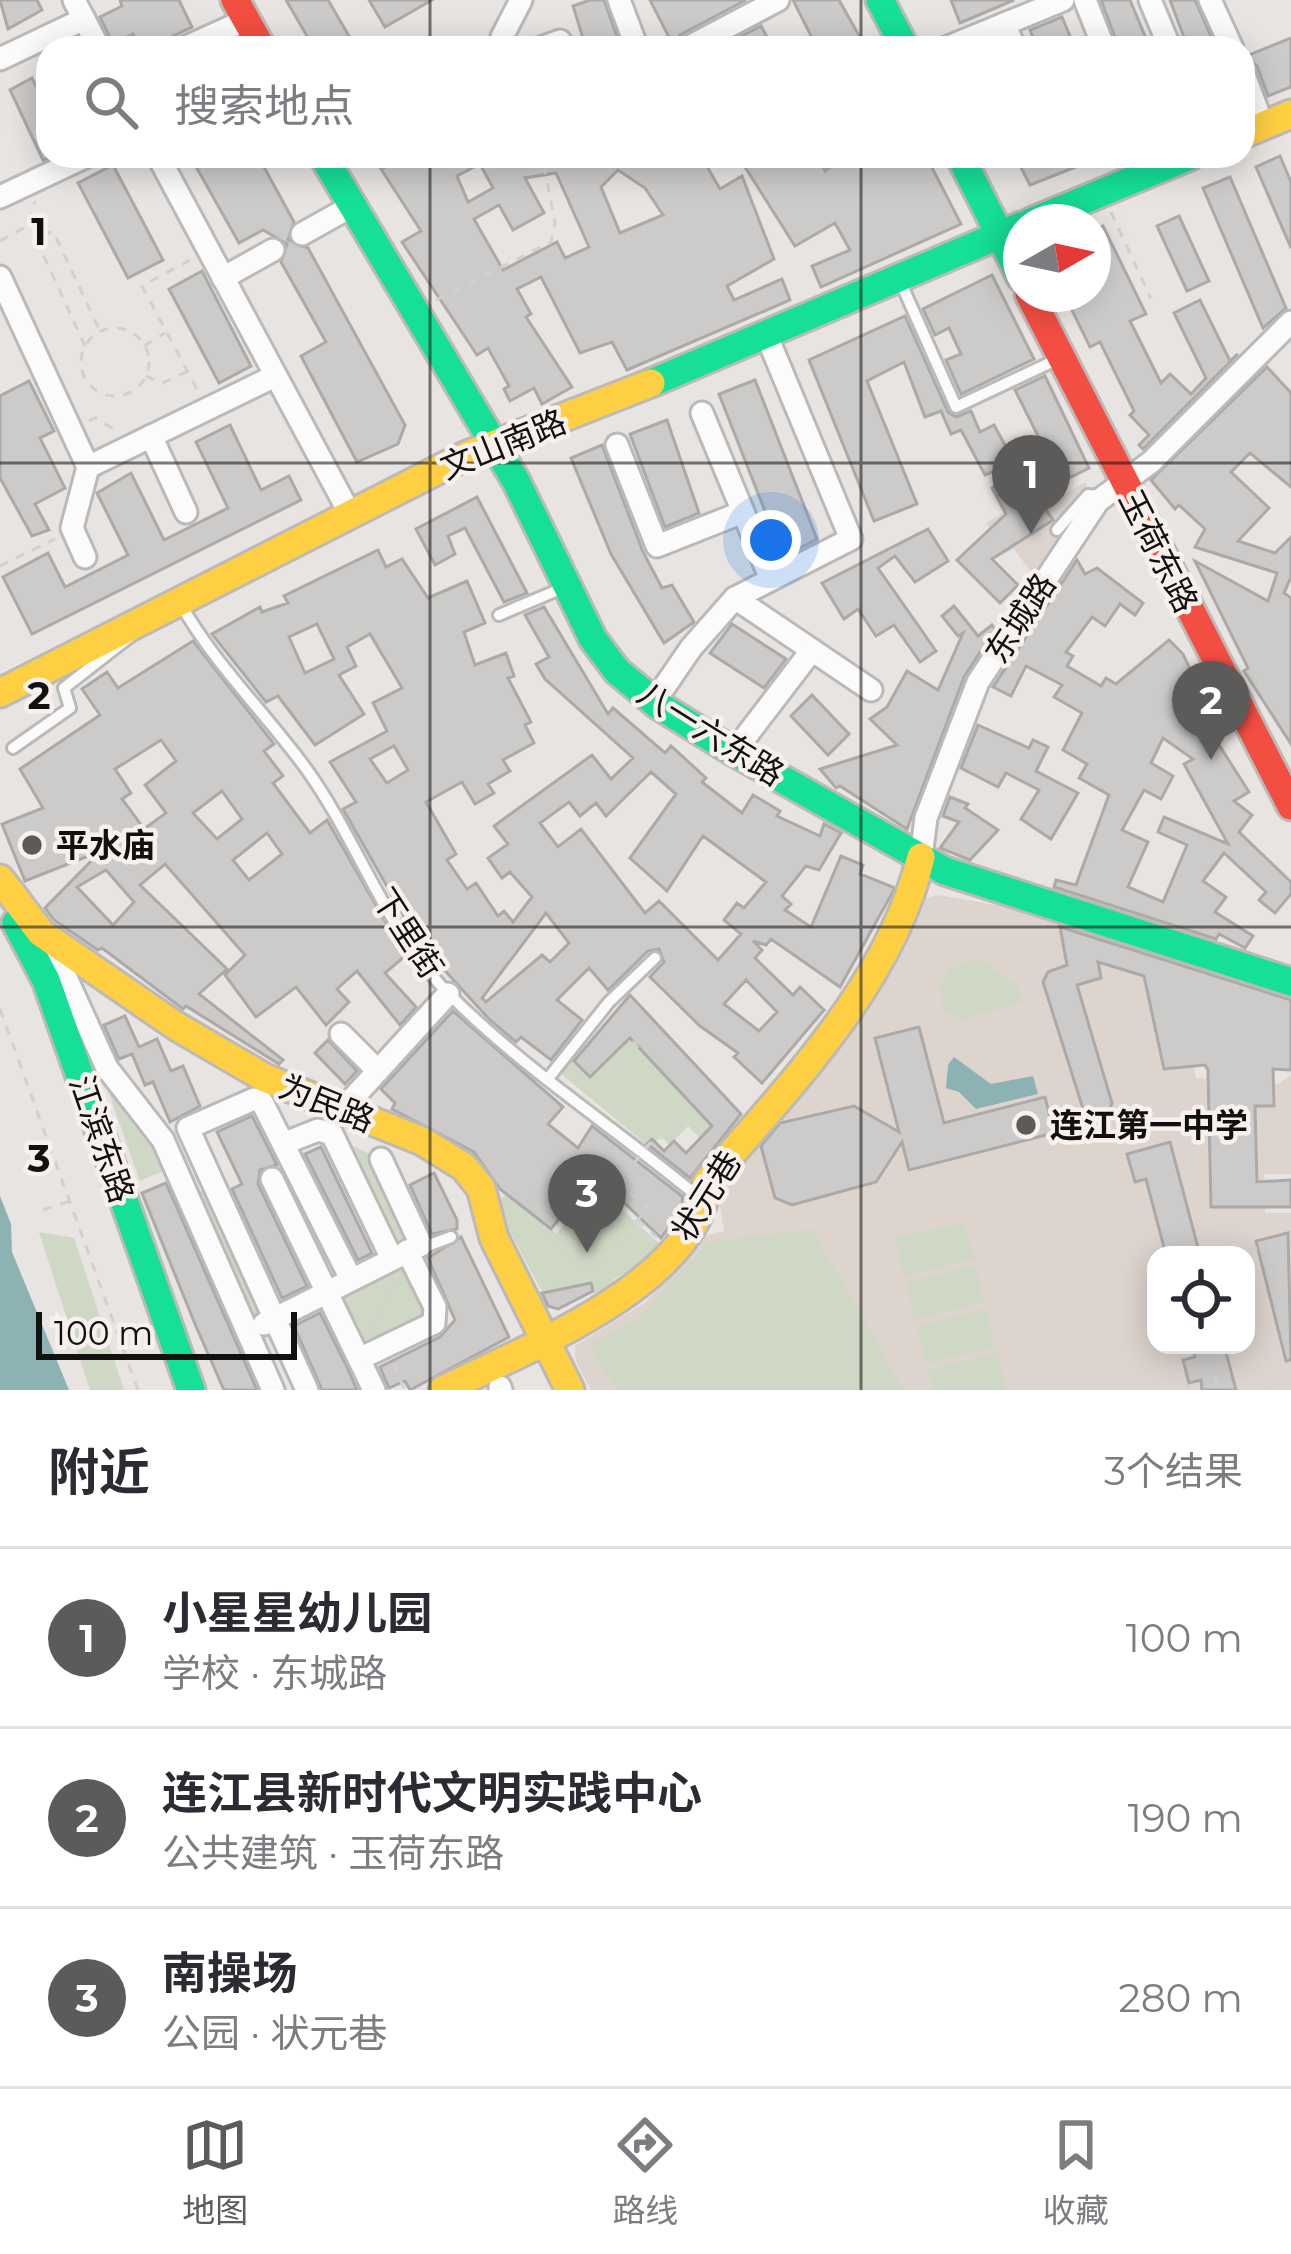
<!DOCTYPE html>
<html lang="zh">
<head>
<meta charset="utf-8">
<style>
	body { margin:0; font-family:Montserrat,"Noto Sans SC",sans-serif; background:#f7f7f7; color:#2b2b33 }
	.controls { position:absolute; right:36px; bottom:36px; display:grid; overflow:hidden; border-radius:24px; box-shadow:0 6px 30px #0003 }
	.controls button { width:108px; height:108px; display:grid; place-items:center; padding:0; border:0; border-bottom:3px solid #e1e1e2; background:#fff; color:#2b2b33; font:60px sans-serif }
	.compass { position:absolute; left:1003px; top:204px; width:108px; height:108px; border-radius:50%; background:#fff; box-shadow:0 6px 30px #0003; rotate:81deg }
	.scale { position:absolute; left:36px; bottom:30px; width:261px; box-sizing:border-box; padding-left:12px; border:6px solid #13110f; border-top:0; font-size:33px; line-height:42px; white-space:nowrap; color:#13110f; -webkit-text-stroke:9px #f7f0ec; paint-order:stroke }
	.you { position:absolute; left:771px; top:540px; width:42px; height:42px; margin:-30px; border:9px solid #fff; border-radius:50%; background:#1a73e8; box-shadow:0 0 0 18px #1a73e833 }
	.badge { display:grid; place-items:center; width:78px; height:78px; border-radius:50%; background:#5d5b59; color:#fff; font-size:39px; font-weight:700 }
	.pin { position:absolute; translate:-50% -99px; filter:drop-shadow(0 3px 6px #0008) }
	.pin::after { content:''; position:absolute; top:63px; width:42px; height:36px; background:inherit; clip-path:polygon(0 0,100% 0,50% 100%) }
	.list { margin:0; padding:0; list-style:none }
	h2 { display:flex; justify-content:space-between; align-items:center; height:156px; margin:0; padding:0 48px; font-size:51px }
	h2 small { font-size:39px; font-weight:400; color:#7c7c81 }
	.list li { display:grid; grid-template-columns:78px 1fr auto; gap:36px; align-items:center; box-sizing:border-box; height:180px; padding:0 48px; border-top:3px solid #e1e1e2 }
	.list b { display:block; font-size:45px; white-space:nowrap }
	.list p { margin:0; font-size:39px; white-space:nowrap; color:#7c7c81 }
	.list em { font-size:39px; font-style:normal; color:#7c7c81 }
	.icon { flex:none; width:66px; height:66px; fill:none; stroke:currentColor; stroke-width:2; stroke-linecap:round; stroke-linejoin:round }
	.map { position:relative; flex:none; width:1291px; height:1390px; overflow:hidden }
	.search { position:absolute; background:#fff; box-shadow:0 6px 30px #0003; left:36px; right:36px; top:36px; height:132px; display:flex; align-items:center; gap:30px; box-sizing:border-box; padding:0 42px; border-radius:36px; color:#7c7c81; font-size:45px }
	.sheet { height:696px; background:#fff }
	nav { display:flex; justify-content:space-around; align-items:center; box-sizing:border-box; height:168px; border-top:3px solid #e1e1e2; background:#fff; font-size:33px; color:#7c7c81 }
	nav a { display:grid; justify-items:center; gap:6px }
	nav .on { color:#5d5b59 }
	.map>svg:first-child { display:block }
</style>
</head>
<body>
<div class="map">
<svg width="1291" height="1390" viewBox="0 0 1291 1390">
	<rect width="100%" height="100%" fill="#e7e4e2"/>
	<!-- built -->
	<g fill="#ddd4ce" fill-rule="evenodd">
		<polygon points="1056,480 1064,494 1086,482 1090,505 1037,580 1014,549 1004,554 986,523"/>
		<path d="M938,895L1036,912L1171,952L1196,1078L1278,1084L1291,1075V1174H1264L1265,1213H1291V1390H591L576,1362L575,1346L646,1302L704,1236L724,1231L718,1195L722,1177L922,899ZM1156,1255H1246V1345H1156Z"/>
	</g>
	<!-- green -->
	<g fill="#cfd8c5">
		<polygon points="979,957 1019,987 1021,1003 960,1020 943,1007 940,984 949,970"/>
		<polygon points="630,1038 727,1142 721,1149 706,1133 700,1138 688,1126 670,1145 662,1138 647,1145 560,1073 570,1056 590,1076"/>
		<polygon points="101,1071 127,1101 168,1169 140,1181"/>
		<polygon points="341,1140 371,1155 409,1235 390,1244"/>
		<polygon points="595,1185 662,1246 628,1281 623,1274 613,1280 616,1288 595,1298 591,1284 563,1292 567,1307 550,1307 495,1204 507,1194 557,1234"/>
		<polygon points="211,1187 265,1313 248,1320 193,1195"/>
		<polygon points="964,1222 974,1259 904,1276 895,1238"/>
		<polygon points="812,1229 904,1390 616,1390 589,1345 638,1318 708,1242"/>
		<polygon points="39,1232 74,1238 124,1390 90,1390"/>
		<polygon points="404,1260 431,1318 361,1351 334,1293"/>
		<polygon points="975,1265 984,1302 915,1319 906,1282"/>
		<polygon points="986,1309 995,1347 926,1363 917,1326"/>
		<polygon points="997,1353 1006,1390 933,1390 928,1370"/>
	</g>
	<!-- water -->
	<g fill="#8db2b4">
		<polygon points="954,1057 991,1084 1033,1076 1038,1094 976,1109 959,1092 946,1088 948,1065"/>
		<polygon points="0,1196 11,1224 12,1252 69,1390 0,1390"/>
	</g>
	<!-- building -->
	<g fill="#cdcbc9" stroke="#acaaa8" stroke-width="3" fill-rule="evenodd">
		<polygon points="0,0 37,0 42,10 8,29"/>
		<polygon points="120,0 179,0 192,27 148,48 141,48 133,34 113,44 100,17 122,6"/>
		<polygon points="286,0 328,0 356,48 314,48"/>
		<polygon points="369,0 432,0 385,27"/>
		<polygon points="590,0 604,0 621,48 586,48 573,6"/>
		<polygon points="650,0 746,0 680,35 673,45"/>
		<polygon points="793,0 839,0 866,48 817,48"/>
		<polygon points="951,0 1014,0 960,23"/>
		<polygon points="1101,0 1130,0 1150,48 1119,48"/>
		<polygon points="1170,0 1195,0 1216,48 1188,48"/>
		<polygon points="1062,17 1075,48 1037,48 1030,30"/>
		<polygon points="761,26 773,48 719,48"/>
		<polygon points="1291,38 1291,87 1268,96 1257,66 1244,57"/>
		<polygon points="32,78 48,110 48,158 43,160 10,90"/>
		<polygon points="190,156 258,156 294,222 288,240 308,248 405,425 398,444 357,462 301,356 326,342 281,262 287,244 263,230 239,243"/>
		<path d="M412,156H522L526,164L557,156H701L720,189L742,176L774,259L727,286L734,300L782,279L790,300L627,370L612,342L580,353L541,277L517,289L531,314L526,317L572,387L542,404L534,388L510,401L504,389L509,386L488,348L477,355L402,242L421,231L381,169ZM480,164L493,188L468,202L457,176ZM618,170L645,188L663,215L620,233L601,187ZM556,173L589,247L565,258L557,242L503,270L474,219L499,205L513,230L544,213L525,178Z"/>
		<polygon points="738,156 817,156 825,171 847,156 926,156 961,224 821,287 812,266 850,250 835,223 795,246"/>
		<polygon points="1015,156 1101,156 1101,157 1030,185"/>
		<polygon points="1280,156 1291,182 1291,248 1256,167"/>
		<polygon points="113,165 163,260 128,278 78,183"/>
		<polygon points="1230,177 1286,308 1263,328 1203,188"/>
		<polygon points="1179,216 1209,281 1187,291 1157,226"/>
		<polygon points="1103,226 1146,314 1130,321 1161,383 1170,374 1191,394 1206,378 1174,313 1200,300 1230,361 1238,354 1143,449 1139,445 1149,435 1130,415 1134,411 1100,342 1090,347 1064,294 1093,294 1093,231"/>
		<polygon points="202,271 251,366 219,383 169,289"/>
		<polygon points="992,275 1034,359 961,394 946,360 961,354 949,328 935,335 923,309"/>
		<polygon points="905,316 948,412 956,417 971,411 980,432 994,425 1015,463 985,475 961,430 951,434 941,411 925,417 904,362 867,381 917,504 874,521 809,360"/>
		<polygon points="1267,367 1291,393 1291,487 1250,453 1231,472 1269,508 1238,541 1275,553 1291,537 1291,577 1284,593 1291,598 1291,744 1244,671 1248,668 1195,561 1268,601 1277,573 1195,547 1205,529 1179,505 1175,509 1151,480"/>
		<polygon points="1045,376 1089,468 1061,482 1015,390"/>
		<polygon points="755,380 817,539 783,557 719,394"/>
		<polygon points="29,381 54,431 40,438 65,488 35,504 49,530 32,536 0,478 0,396"/>
		<polygon points="667,420 699,513 665,527 630,434"/>
		<polygon points="230,425 261,490 289,476 301,500 32,634 3,577 48,553 65,587 128,555 97,493 131,473 164,540 228,508 196,442"/>
		<polygon points="602,445 643,552 662,588 672,585 694,622 664,643 611,554 571,458"/>
		<polygon points="1019,471 1053,520 992,559 1018,585 1000,603 957,560 1006,514 992,488"/>
		<polygon points="477,497 527,593 504,602 465,528 448,536 455,554 435,565 416,529"/>
		<polygon points="928,529 948,561 915,582 895,556 878,568 936,651 920,662 894,625 876,636 858,609 844,619 822,583"/>
		<path d="M378,550L386,567L402,559L428,598L467,581L485,623L464,632L475,665L506,653L514,676L508,678L531,722L525,725L534,743L503,760L510,771L488,784L494,793L475,804L462,782L426,802L456,854L447,860L467,889L476,883L498,916L504,911L513,922L532,897L510,872L502,878L488,858L508,844L494,826L592,755L611,779L633,758L545,679L536,664L549,657L525,615L544,607L608,714L613,708L665,753L671,746L706,778L702,782L742,813L753,795L780,811L777,816L820,836L824,824L841,833L819,870L806,866L782,896L791,904L785,910L811,927L841,856L863,865L860,874L895,888L840,987L771,939L766,945L753,941L762,950L755,958L793,995L800,987L824,1010L762,1083L734,1057L738,1053L700,1026L650,977L664,962L659,949L648,951L608,990L589,968L557,1000L582,1020L551,1060L521,1037L516,1042L489,1019L418,941L343,809L356,802L330,762L387,731L373,703L402,688L370,634L347,647L356,666L339,675L364,714L315,745L278,696L266,702L212,634L260,607L262,612L288,603L284,596ZM317,624L334,659L305,673L289,637ZM394,746L408,770L387,783L370,759ZM651,772L676,794L630,858L667,891L703,836L766,882L744,908L737,903L724,920L741,934L718,960L659,901L645,913L581,829L558,847L540,823L569,802L580,816L596,803L606,816ZM546,913L569,943L550,962L542,955L486,1002L482,998ZM746,980L777,1012L759,1031L724,1004Z"/>
		<path d="M1077,560L1085,574L1097,568L1143,603L1135,615L1120,604L1105,626L1092,617L1066,652L1073,656L1067,666L1101,686L1106,678L1116,684L1169,640L1183,654L1205,701L1195,707L1249,792L1234,801L1252,815L1239,832L1291,882V894L1275,913L1259,900L1266,892L1224,853L1203,881L1226,897L1215,912L1253,936L1245,948L1219,934L1216,939L1054,887L1056,880L1076,885L1109,795L1079,778L1087,764L1063,750L1082,713L1054,697L1062,685L1026,666L1011,696L993,687ZM1163,738L1193,759L1184,764L1228,844L1164,817L1158,832L1187,845L1163,902L1128,887L1148,842L1122,830L1144,790L1161,799L1173,776L1151,763Z"/>
		<polygon points="954,606 978,636 992,625 995,629 964,677 907,829 840,786 836,788 820,769 897,745 870,719 887,707 907,671 938,690 963,633 958,636 942,616"/>
		<polygon points="732,624 786,659 764,688 710,653"/>
		<path d="M193,641L274,744L264,751L283,776L273,783L310,833L327,820L405,956L385,973L416,1007L400,1025L357,971L337,989L349,1002L326,1025L296,987L256,1017L225,975L245,955L165,864L140,885L227,969L199,994L283,1060L279,1064L186,1006L183,1009L102,948L98,950L54,920L45,908L101,851L25,881L2,824L43,808L20,769L100,715L82,689L107,672L118,688ZM161,740L176,761L145,785L166,813L144,829L122,799L131,793L115,769ZM222,791L242,819L217,839L193,813ZM267,833L282,854L249,880L233,860ZM106,870L134,902L113,925L77,887Z"/>
		<polygon points="812,695 849,734 828,755 791,716"/>
		<polygon points="978,725 1029,748 1033,740 1048,747 1036,771 1078,793 1051,839 1021,819 1039,790 1006,773 998,787 961,768"/>
		<polygon points="950,797 968,804 965,808 998,830 970,860 940,848 959,822 943,816"/>
		<polygon points="1060,927 1291,1000 1291,1070 1273,1069 1274,1106 1255,1106 1257,1182 1291,1180 1291,1207 1211,1207 1208,1070 1205,1065 1164,1069 1144,976 1098,962 1101,978 1077,985 1112,1103 1109,1112 1091,1120 1084,1112 1043,982 1048,972 1067,965"/>
		<polygon points="630,995 741,1114 690,1178 647,1144 652,1139 664,1151 674,1141 686,1153 712,1126 630,1038 590,1077 574,1061"/>
		<polygon points="453,1011 563,1107 548,1124 578,1148 592,1126 683,1197 681,1211 661,1238 610,1189 606,1194 590,1181 551,1229 500,1189 474,1152 392,1109 395,1103 381,1089"/>
		<polygon points="125,1016 139,1047 157,1039 171,1071 183,1066 200,1106 170,1122 153,1082 145,1085 132,1054 119,1059 104,1025"/>
		<polygon points="919,1027 944,1123 1045,1097 1054,1133 909,1170 902,1142 876,1182 792,1205 775,1198 761,1146 780,1123 854,1106 899,1132 875,1038"/>
		<polygon points="328,1040 357,1071 345,1084 315,1053"/>
		<polygon points="252,1116 277,1165 260,1170 258,1184 307,1286 282,1298 232,1189 242,1184 217,1132"/>
		<polygon points="1170,1142 1200,1255 1166,1255 1146,1179 1135,1182 1127,1154"/>
		<polygon points="321,1147 372,1253 358,1260 305,1154"/>
		<polygon points="434,1173 457,1220 457,1229 432,1234 410,1185"/>
		<polygon points="166,1183 257,1390 224,1390 195,1324 142,1193"/>
		<polygon points="1288,1233 1291,1360 1286,1361 1256,1241"/>
		<polygon points="461,1237 509,1337 410,1390 405,1381 389,1388 380,1367 440,1337 455,1320 428,1258"/>
		<polygon points="591,1283 593,1291 558,1309 548,1306 542,1293"/>
		<polygon points="320,1313 346,1365 357,1390 322,1390 294,1326"/>
		<polygon points="1192,1345 1224,1345 1236,1390 1202,1390 1201,1380 1189,1383 1183,1360 1195,1357"/>
	</g>
	<g fill="none" stroke-linecap="round" stroke-linejoin="round">
		<!-- lane casing -->
		<g stroke="#bcbab8" stroke-width="16">
			<g id="lane">
				<polyline points="900,281 956,407 1058,359"/>
				<polyline points="1057,530 1088,495 1099,496"/>
				<path d="M180,603C215,665 265,712 307,770C360,844 387,935 454,999C529,1073 621,1132 702,1200"/>
				<polyline points="499,615 565,587"/>
				<polyline points="13,748 70,708 64,688 132,635"/>
				<polyline points="550,1076 609,1002 655,958"/>
				<polyline points="422,1248 451,1237"/>
			</g>
		</g>
		<!-- street casing -->
		<g stroke="#bcbab8" stroke-width="27">
			<g id="street">
				<polyline points="74,0 99,48"/>
				<polyline points="619,0 637,48"/>
				<polyline points="1085,0 1104,48"/>
				<polyline points="1150,0 1170,48"/>
				<polyline points="1210,0 1232,48"/>
				<polyline points="1004,24 1015,48"/>
				<polyline points="184,48 246,20"/>
				<polyline points="505,48 502,37 521,0"/>
				<polyline points="541,48 560,41"/>
				<polyline points="687,48 778,0"/>
				<polyline points="946,48 1063,0"/>
				<polyline points="0,59 84,19"/>
				<polyline points="1243,72 1263,126"/>
				<polyline points="158,156 350,514"/>
				<polyline points="0,197 87,156"/>
				<polyline points="302,234 352,206"/>
				<polyline points="0,277 88,467 72,528 85,557"/>
				<polyline points="223,278 273,250"/>
				<polyline points="702,413 770,577"/>
				<polyline points="151,436 186,512"/>
				<polyline points="617,445 657,546 743,512"/>
				<polyline points="88,467 275,376"/>
				<polyline points="735,598 871,690"/>
				<polyline points="654,702 691,648 735,598 851,539 766,334"/>
				<polyline points="734,752 812,650"/>
				<polyline points="921,857 926,818 978,682 1098,501 1151,462 1291,322"/>
				<polyline points="49,940 107,1068 163,1140 273,1390"/>
				<polyline points="341,1034 378,1071"/>
				<polyline points="343,1109 448,994"/>
				<polyline points="285,1143 318,1130 332,1134 392,1259"/>
				<polyline points="272,1179 374,1390"/>
				<polyline points="264,1324 421,1245 381,1159"/>
				<polyline points="359,1359 434,1323 435,1307 407,1251"/>
				<polyline points="500,1387 501,1390"/>
				<polyline points="307,1390 188,1128 254,1099 262,1102 351,1279"/>
			</g>
		</g>
		<!-- fast casing -->
		<g stroke="#bcbab8" stroke-width="33">
			<g id="fast">
				<polyline points="880,0 905,48"/>
				<polyline points="323,156 516,481 593,639 617,671 658,705 734,752 945,871 1291,982"/>
				<polyline points="960,156 1021,277"/>
				<polyline points="1031,222 1190,156"/>
				<polyline points="651,383 1021,226"/>
				<polyline points="16,923 46,980 191,1390"/>
			</g>
		</g>
		<!-- slow casing -->
		<g stroke="#bcbab8" stroke-width="33">
			<g id="slow">
				<polyline points="1243,134 1291,114"/>
				<polyline points="0,693 467,455 651,383"/>
				<polyline points="0,879 41,933 176,1026 265,1078 422,1141 464,1167 481,1188 494,1238 570,1390"/>
				<path d="M443,1390C523,1350 699,1283 707,1182C789,1086 891,983 921,857"/>
			</g>
		</g>
		<!-- jam casing -->
		<g stroke="#bcbab8" stroke-width="33">
			<g id="jam">
				<polyline points="235,0 262,48"/>
				<polyline points="1029,294 1291,806"/>
			</g>
		</g>
		<!-- path -->
		<g stroke="#d2d0d0" stroke-width="3" stroke-dasharray="9 9" stroke-linecap="butt">
			<polyline points="1111,212 1151,299"/>
			<polyline points="31,219 42,234"/>
			<polyline points="0,241 27,226 35,201"/>
			<polyline points="190,260 142,286 197,389"/>
			<polyline points="436,300 551,242 555,222 542,156"/>
			<circle cx="115" cy="362" r="34"/>
			<polyline points="85,346 36,239 53,231 100,331"/>
			<polyline points="144,346 165,333"/>
			<polyline points="146,376 162,383 186,372"/>
			<polyline points="89,421 95,418 117,431"/>
			<polyline points="0,566 55,539"/>
			<polyline points="0,1009 138,1390"/>
			<polyline points="633,1041 638,1048"/>
			<polyline points="1050,1115 1082,1105"/>
			<polyline points="615,1181 651,1210"/>
			<polyline points="605,1199 619,1181"/>
			<polyline points="43,1210 70,1201"/>
			<polyline points="637,1220 657,1237"/>
			<polyline points="1232,1255 1257,1248"/>
			<polyline points="370,1331 395,1280"/>
			<polyline points="393,1364 404,1388"/>
			<polyline points="1215,1376 1218,1390"/>
			<polyline points="1270,1390 1272,1389"/>
		</g>
		<!-- lane -->
		<use href="#lane" stroke="#fbfbfb" stroke-width="10"/>
		<!-- street -->
		<use href="#street" stroke="#fbfbfb" stroke-width="21"/>
		<!-- fast -->
		<use href="#fast" stroke="#16e098" stroke-width="27"/>
		<!-- slow -->
		<use href="#slow" stroke="#ffcf43" stroke-width="27"/>
		<!-- jam -->
		<use href="#jam" stroke="#f24e42" stroke-width="27"/>
		<!-- path-bridge -->
		<g stroke="#d2d0d0" stroke-width="3" stroke-dasharray="9 9" stroke-linecap="butt">
			<polyline points="634,1163 651,1142"/>
			<polyline points="635,1223 642,1215"/>
		</g>
	</g>
	<!-- grid -->
	<path fill="none" stroke="#13110f" stroke-width="3" stroke-opacity="0.55" d="M430,0V48M861,0V48M430,156V1390M861,156V1390M0,463H1291M0,927H1291"/>
	<!-- markers -->
	<g fill="#5d5b59" stroke="#f7f0ec" stroke-width="4.5">
		<circle cx="32" cy="845" r="12"/>
		<circle cx="1026" cy="1125" r="12"/>
	</g>
	<g text-anchor="middle" stroke-width="9" stroke-linejoin="round" paint-order="stroke">
		<!-- street labels -->
		<g font-size="33" fill="#13110f" stroke="#f7f0ec">
			<text transform="translate(503 444) rotate(-22)" y="12">文山南路</text>
			<text transform="translate(1159 551) rotate(63)" y="12">玉荷东路</text>
			<text transform="translate(1020 618) rotate(-57)" y="12">东城路</text>
			<text transform="translate(711 733) rotate(32)" y="12">八一六东路</text>
			<text transform="translate(408 933) rotate(57)" y="12">下里街</text>
			<text transform="translate(327 1103) rotate(22)" y="12">为民路</text>
			<text transform="translate(102 1139) rotate(71)" y="12">江滨东路</text>
			<text transform="translate(706 1196) rotate(-58)" y="12">状元巷</text>
		</g>
		<!-- poi labels -->
		<g font-size="33" font-weight="bold" fill="#13110f" stroke="#f7f0ec" text-anchor="start">
			<text x="56" y="857">平水庙</text>
			<text x="1050" y="1137">连江第一中学</text>
		</g>
	</g>
	<g font-size="39" text-anchor="middle" font-weight="bold" fill="#13110f" stroke="#f7f0ec" stroke-width="9" stroke-linejoin="round" paint-order="stroke">
		<text x="39" y="245">1</text>
		<text x="39" y="709">2</text>
		<text x="39" y="1172">3</text>
	</g>
</svg>
<div class="controls">
<button><svg class="icon" aria-label="locate" viewBox="0 0 24 24"><circle cx="12" cy="12" r="6"/><path d="M12 2v4M12 18v4M2 12h4M18 12h4"/></svg></button>
</div>
<svg class="compass" viewBox="-18 -18 36 36"><path d="M0-13l5 13h-10z" fill="#e53935"/><path d="M0 13l5-13h-10z" fill="#7c7c81"/></svg>
<div class="scale">100 m</div>
<div class="you"></div>
<div class="pin badge" style="left:1031px;top:534px">1</div>
<div class="pin badge" style="left:1211px;top:760px">2</div>
<div class="pin badge" style="left:587px;top:1253px">3</div>
<div class="search"><svg class="icon" aria-label="search" viewBox="0 0 24 24"><circle cx="10" cy="10" r="6"/><path d="M15 15l6 6"/></svg>搜索地点</div>
</div>
<section class="sheet">
<h2>附近<small>3个结果</small></h2>
<ul class="list">
<li><span class="badge">1</span><div><b>小星星幼儿园</b><p>学校 · 东城路</p></div><em>100 m</em></li>
<li><span class="badge">2</span><div><b>连江县新时代文明实践中心</b><p>公共建筑 · 玉荷东路</p></div><em>190 m</em></li>
<li><span class="badge">3</span><div><b>南操场</b><p>公园 · 状元巷</p></div><em>280 m</em></li>
</ul>
</section>
<nav>
<a class="on"><svg class="icon" aria-label="map" viewBox="0 0 24 24"><path d="M3 6l6-2 6 2 6-2v14l-6 2-6-2-6 2zM9 4v14M15 6v14"/></svg>地图</a>
<a><svg class="icon" aria-label="directions" viewBox="0 0 24 24"><path d="M12 3l9 9-9 9-9-9zM9 14v-3h6M13 9l2 2-2 2"/></svg>路线</a>
<a><svg class="icon" aria-label="saved" viewBox="0 0 24 24"><path d="M7 4h10v16l-5-4-5 4z"/></svg>收藏</a>
</nav>
</body>
</html>
